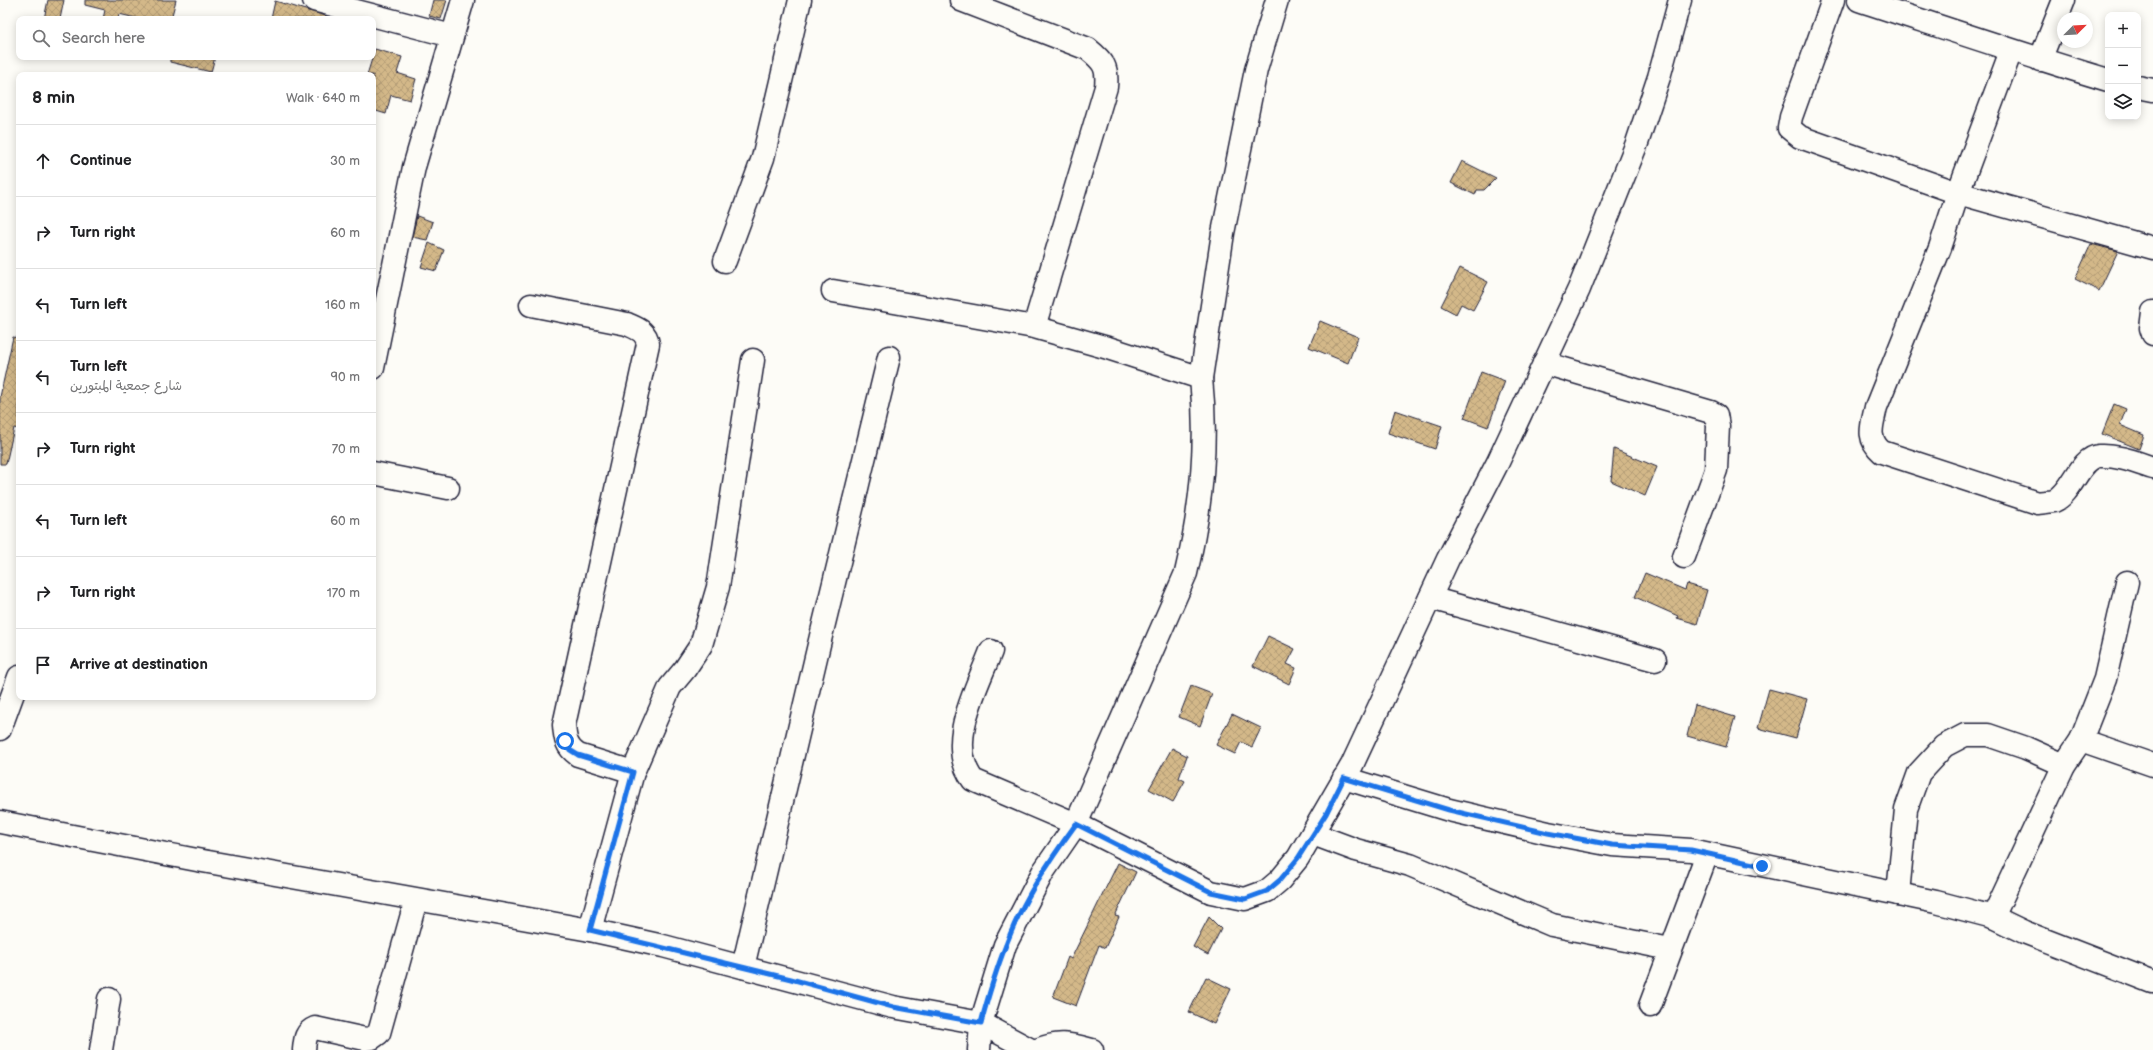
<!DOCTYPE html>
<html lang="en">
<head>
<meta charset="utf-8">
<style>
	body { margin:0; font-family:"Balsamiq Sans","Playpen Sans Arabic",sans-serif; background:#f2f2f2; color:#202124 }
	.controls { position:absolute; right:12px; top:12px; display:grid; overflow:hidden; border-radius:8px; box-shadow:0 2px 10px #0003 }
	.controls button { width:36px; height:36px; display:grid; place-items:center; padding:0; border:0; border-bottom:1px solid #e0e0e0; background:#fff; color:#202124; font:20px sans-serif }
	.compass { position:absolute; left:2057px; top:12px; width:36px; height:36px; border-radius:50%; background:#fff; box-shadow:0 2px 10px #0003; rotate:66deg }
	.stop { position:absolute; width:12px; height:12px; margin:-9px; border:3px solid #1a73e8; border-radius:50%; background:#fff }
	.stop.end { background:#1a73e8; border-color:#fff; box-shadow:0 1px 4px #0008 }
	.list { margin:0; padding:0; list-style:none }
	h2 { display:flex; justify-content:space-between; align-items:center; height:52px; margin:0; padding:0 16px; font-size:17px }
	h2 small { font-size:13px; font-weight:400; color:#757577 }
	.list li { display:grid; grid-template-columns:26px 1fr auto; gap:12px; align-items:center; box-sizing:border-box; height:72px; padding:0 16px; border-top:1px solid #e0e0e0 }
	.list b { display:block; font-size:15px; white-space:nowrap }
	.list p { margin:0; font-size:13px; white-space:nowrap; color:#757577 }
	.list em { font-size:13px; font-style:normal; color:#757577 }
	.icon { flex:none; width:22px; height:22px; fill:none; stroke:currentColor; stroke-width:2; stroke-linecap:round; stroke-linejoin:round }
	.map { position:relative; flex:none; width:2153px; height:1050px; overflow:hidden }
	.search { position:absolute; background:#fff; box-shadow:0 2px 10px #0003; left:16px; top:16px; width:360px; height:44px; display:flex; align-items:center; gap:10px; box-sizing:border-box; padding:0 14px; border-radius:8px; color:#757577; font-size:15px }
	.panel { position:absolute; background:#fff; box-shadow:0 2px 10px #0003; left:16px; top:72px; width:360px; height:628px; border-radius:8px }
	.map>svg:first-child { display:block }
</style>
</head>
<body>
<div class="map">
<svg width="2153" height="1050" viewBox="0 0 2153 1050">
	<defs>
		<pattern id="building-cross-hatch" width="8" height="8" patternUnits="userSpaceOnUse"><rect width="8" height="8" fill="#d3b889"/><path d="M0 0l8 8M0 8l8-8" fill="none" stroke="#b59e77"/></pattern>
	</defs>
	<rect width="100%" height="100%" fill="#fdfcf7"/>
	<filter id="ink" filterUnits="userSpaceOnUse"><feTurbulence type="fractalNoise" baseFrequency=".025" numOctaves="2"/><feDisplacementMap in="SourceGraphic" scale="8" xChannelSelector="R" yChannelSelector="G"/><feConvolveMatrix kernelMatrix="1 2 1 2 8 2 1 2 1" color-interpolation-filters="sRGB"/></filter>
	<g filter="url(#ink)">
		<!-- building -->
		<g fill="url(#building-cross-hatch)" stroke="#22223b">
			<polygon points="48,0 64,0 60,19 44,19"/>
			<polygon points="85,0 176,0 171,19 140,19 119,14 118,19 103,19 105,10 85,5"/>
			<polygon points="433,0 447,0 441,19 429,16"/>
			<polygon points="275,1 326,16 325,19 271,19"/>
			<polygon points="375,49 402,57 397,73 416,79 410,100 391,95 386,114 373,110 373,75 367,75"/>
			<polygon points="170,57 215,57 211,72 170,62"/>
			<polygon points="1462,161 1496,178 1484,190 1477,190 1475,195 1451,183"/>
			<polygon points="417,216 433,222 427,240 412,237"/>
			<polygon points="429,243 444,250 436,271 421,267"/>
			<polygon points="2091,244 2118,251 2099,291 2075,279"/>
			<polygon points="1460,268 1488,282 1473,310 1461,304 1456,314 1441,306"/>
			<polygon points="1320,321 1358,337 1348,363 1309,347"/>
			<polygon points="13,337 19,338 19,429 14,428 6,464 0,464 0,397"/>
			<polygon points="1481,372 1505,381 1488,427 1464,418"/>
			<polygon points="2114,404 2126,409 2120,425 2144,435 2139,449 2102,434"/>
			<polygon points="1395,410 1442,426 1435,449 1388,433"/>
			<polygon points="1614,449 1657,467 1645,496 1611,481"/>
			<polygon points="1645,573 1685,590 1687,584 1707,590 1697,624 1677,618 1678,616 1635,597"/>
			<polygon points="1268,636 1295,649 1287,664 1296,668 1289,684 1253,666"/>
			<polygon points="1191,686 1212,694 1200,726 1179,717"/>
			<polygon points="1769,689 1807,699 1796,738 1758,728"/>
			<polygon points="1695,705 1735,717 1726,747 1687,736"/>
			<polygon points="1232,714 1261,728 1252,747 1241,742 1235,754 1216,745"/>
			<polygon points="1172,748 1187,756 1179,778 1185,781 1173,802 1149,789"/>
			<polygon points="1118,863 1136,872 1115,916 1119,917 1105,948 1099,945 1076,1006 1053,997 1068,957 1071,959"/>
			<polygon points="1209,917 1221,929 1208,955 1193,947"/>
			<polygon points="1206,977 1231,989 1214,1024 1189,1012"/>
		</g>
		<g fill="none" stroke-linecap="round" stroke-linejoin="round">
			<!-- minor casing -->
			<g stroke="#22223b" stroke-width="25">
				<g id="minor">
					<polyline points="314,0 452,36"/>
					<path d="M961,0L1088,49C1104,62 1108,67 1106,87L1034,327"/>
					<polyline points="1833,0 1791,117 1789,128 1800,137 1958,193 2153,248"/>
					<path d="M1859,0C1942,27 2024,55 2108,80"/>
					<path d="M2011,51L1958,193L1940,248L1876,407C1872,426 1866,438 1882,452L2038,503C2043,502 2049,502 2054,501C2073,493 2079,458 2099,456C2118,455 2135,462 2153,468"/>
					<polyline points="2040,60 2064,0"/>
					<polyline points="2138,87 2153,90"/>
					<polyline points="725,261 763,158 800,0"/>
					<path d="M833,291L1034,327L1108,348L1201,378C1208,442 1201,510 1186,573L1076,824L1043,872L1005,945L981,1023L979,1050"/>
					<path d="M531,305L627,324C638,329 646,331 648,344L564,725C565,738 566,747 578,755L633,772"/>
					<polyline points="2153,312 2151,328 2153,334"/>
					<polyline points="1544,363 1711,412 1716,415 1718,426 1716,470 1684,557"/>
					<polyline points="373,368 414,167 463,0"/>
					<polyline points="1201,378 1223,233 1256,70 1277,0"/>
					<polyline points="373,473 448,488"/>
					<polyline points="1430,598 1655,660"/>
					<path d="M991,651C977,688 945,744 973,780L1076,824L1211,892L1245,899L1267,891L1280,880L1298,858L1352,765L1448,559L1498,462L1579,289L1637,143L1659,77L1680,0"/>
					<polyline points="0,729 19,677"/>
					<polyline points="2081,740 2153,765"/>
					<polyline points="1344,778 1449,810 1548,833 1612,845 1691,850 1936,902 1993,917 2024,932 2153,982"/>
					<polyline points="0,822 197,860 590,930 663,946 893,1007 981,1023 1031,1050"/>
					<polyline points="1313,834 1356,850 1410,865 1552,925 1670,949"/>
					<polyline points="1898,894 1906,809 1919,773 1944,746 1965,735 1988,735 2026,748 2064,765"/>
					<polyline points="1993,917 2064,765 2081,740 2105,679 2127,582"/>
					<polyline points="590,930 633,772 670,687 685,669 701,645 718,587 753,360"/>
					<polyline points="743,967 821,636 889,357"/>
					<polyline points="1650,1006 1707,854"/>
					<polyline points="101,1050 109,999"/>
					<path d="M304,1050C305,1040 305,1032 315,1028L365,1039L372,1038L379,1033L416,900"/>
					<path d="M1037,1050C1059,1041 1069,1044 1092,1050"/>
				</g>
			</g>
			<!-- minor -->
			<use href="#minor" stroke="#fdfcf7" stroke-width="22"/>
		</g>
	</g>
	<g fill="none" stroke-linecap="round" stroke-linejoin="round" filter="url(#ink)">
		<!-- route -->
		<path stroke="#1a73e8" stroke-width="5" d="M565,741L570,750L578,755L633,772L590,930L791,979L893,1007L981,1023C988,997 996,970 1006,945C1022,901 1049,861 1076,824L1211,892L1245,899L1267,891L1280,880L1298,858L1326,814L1344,778L1449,810L1548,833L1612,845L1691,850L1762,866"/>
	</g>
</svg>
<div class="controls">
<button>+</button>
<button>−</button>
<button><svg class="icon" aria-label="layers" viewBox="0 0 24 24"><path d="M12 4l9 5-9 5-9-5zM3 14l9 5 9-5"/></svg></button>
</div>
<svg class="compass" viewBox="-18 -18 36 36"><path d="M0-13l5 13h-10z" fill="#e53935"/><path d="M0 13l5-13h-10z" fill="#757577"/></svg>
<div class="stop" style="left:565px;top:741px"></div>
<div class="stop end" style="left:1762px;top:866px"></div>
<div class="search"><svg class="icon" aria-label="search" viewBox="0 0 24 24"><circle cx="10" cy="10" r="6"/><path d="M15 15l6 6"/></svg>Search here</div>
<section class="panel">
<h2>8 min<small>Walk · 640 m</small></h2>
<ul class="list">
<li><svg class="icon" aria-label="ahead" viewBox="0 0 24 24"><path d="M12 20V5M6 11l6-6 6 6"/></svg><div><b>Continue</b></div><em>30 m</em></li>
<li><svg class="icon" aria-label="right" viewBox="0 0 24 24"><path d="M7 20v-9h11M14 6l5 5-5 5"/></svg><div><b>Turn right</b></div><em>60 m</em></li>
<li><svg class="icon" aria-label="left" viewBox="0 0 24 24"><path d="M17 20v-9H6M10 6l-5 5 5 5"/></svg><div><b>Turn left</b></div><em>160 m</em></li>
<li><svg class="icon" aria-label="left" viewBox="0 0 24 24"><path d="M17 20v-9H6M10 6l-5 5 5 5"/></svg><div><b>Turn left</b><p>شارع جمعية المبتورين</p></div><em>90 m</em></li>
<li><svg class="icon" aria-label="right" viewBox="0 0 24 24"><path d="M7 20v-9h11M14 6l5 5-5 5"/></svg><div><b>Turn right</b></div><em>70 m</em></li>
<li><svg class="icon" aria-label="left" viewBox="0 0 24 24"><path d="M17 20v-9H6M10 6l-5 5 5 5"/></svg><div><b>Turn left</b></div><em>60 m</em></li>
<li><svg class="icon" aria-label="right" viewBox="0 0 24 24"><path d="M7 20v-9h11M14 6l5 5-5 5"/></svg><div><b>Turn right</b></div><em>170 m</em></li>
<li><svg class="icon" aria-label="arrive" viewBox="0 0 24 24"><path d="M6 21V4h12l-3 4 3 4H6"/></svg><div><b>Arrive at destination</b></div></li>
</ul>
</section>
</div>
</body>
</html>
